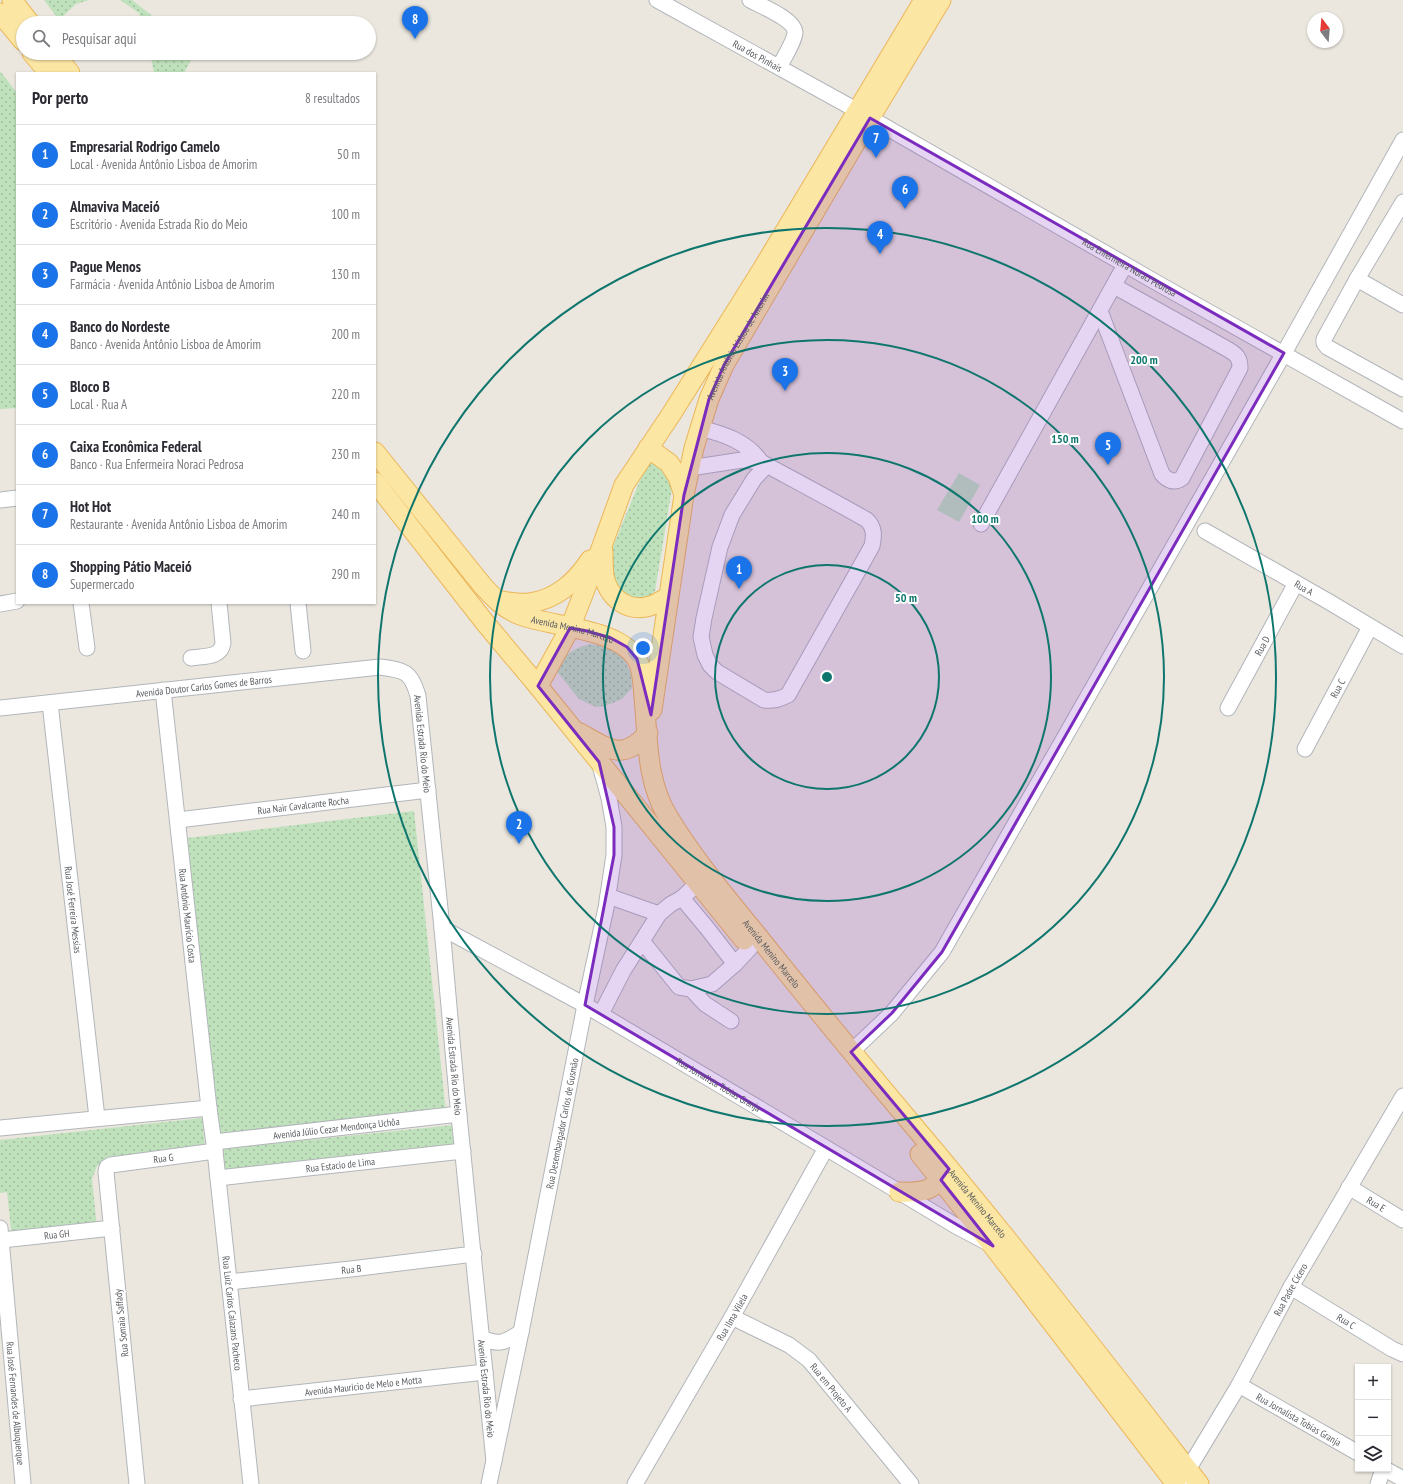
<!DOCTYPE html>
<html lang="pt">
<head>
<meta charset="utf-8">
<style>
	body { margin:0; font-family:"PT Sans Narrow",sans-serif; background:#f2f2f3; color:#2b2b33 }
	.controls { position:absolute; right:12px; bottom:12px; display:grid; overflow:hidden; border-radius:0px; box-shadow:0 1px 3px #0004 }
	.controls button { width:36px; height:36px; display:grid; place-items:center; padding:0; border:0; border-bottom:1px solid #e1e1e2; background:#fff; color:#2b2b33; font:20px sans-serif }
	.compass { position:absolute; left:1307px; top:12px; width:36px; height:36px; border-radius:50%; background:#fff; box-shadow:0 1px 3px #0004; rotate:344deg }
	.you { position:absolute; left:643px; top:648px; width:14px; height:14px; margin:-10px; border:3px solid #fff; border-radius:50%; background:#1a73e8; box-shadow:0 0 0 6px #1a73e833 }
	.badge { display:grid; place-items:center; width:26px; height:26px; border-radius:50%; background:#1a73e8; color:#fff; font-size:13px; font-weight:700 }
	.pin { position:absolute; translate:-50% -33px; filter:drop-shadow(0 1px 2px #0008) }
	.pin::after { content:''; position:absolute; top:21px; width:14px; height:12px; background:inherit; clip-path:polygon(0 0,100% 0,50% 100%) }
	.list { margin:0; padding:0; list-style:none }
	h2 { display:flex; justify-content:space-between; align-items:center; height:52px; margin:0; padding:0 16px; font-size:17px }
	h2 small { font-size:13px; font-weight:400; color:#7c7c81 }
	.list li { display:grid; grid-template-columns:26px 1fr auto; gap:12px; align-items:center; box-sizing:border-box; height:60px; padding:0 16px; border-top:1px solid #e1e1e2 }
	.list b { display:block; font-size:15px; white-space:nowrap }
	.list p { margin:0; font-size:13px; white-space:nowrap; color:#7c7c81 }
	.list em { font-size:13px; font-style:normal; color:#7c7c81 }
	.icon { flex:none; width:22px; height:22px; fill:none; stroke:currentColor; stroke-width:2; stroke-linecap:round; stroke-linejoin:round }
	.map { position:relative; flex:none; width:1403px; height:1484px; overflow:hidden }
	.search { position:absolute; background:#fff; box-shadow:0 1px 3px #0004; left:16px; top:16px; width:360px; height:44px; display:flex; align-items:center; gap:10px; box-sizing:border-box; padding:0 14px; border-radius:22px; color:#7c7c81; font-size:15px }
	.panel { position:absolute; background:#fff; box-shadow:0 1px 3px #0004; left:16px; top:72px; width:360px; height:532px; border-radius:0px }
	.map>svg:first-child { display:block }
</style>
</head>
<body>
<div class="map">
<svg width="1403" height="1484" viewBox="0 0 1403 1484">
	<defs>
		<pattern id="green-dots" width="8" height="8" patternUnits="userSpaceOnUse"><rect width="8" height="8" fill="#bfe2bc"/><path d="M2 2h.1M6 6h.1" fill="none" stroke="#9eba9c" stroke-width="1.8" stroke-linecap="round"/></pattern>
	</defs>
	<rect width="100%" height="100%" fill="#ebe7df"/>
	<!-- green -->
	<g fill="url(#green-dots)">
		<polygon points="44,0 89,0 76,4 59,20"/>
		<polygon points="120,0 132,0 161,23 142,23 139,13"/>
		<polygon points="150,53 191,53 190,62 184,73 154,73"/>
		<polygon points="0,71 17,93 17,408 0,409"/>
		<polygon points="647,463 658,463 673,482 655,591 641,604 620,596 611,574 610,554"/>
		<path d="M590,644L610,648L625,660L631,674L632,688L622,699L605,706L596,707L579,699L555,669C567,652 571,650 590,644Z"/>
		<polygon points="414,811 446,1113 215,1136 188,838"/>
		<polygon points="202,1118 205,1147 107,1157 97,1166 92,1179 97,1228 12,1238 7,1192 0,1193 0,1140"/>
		<polygon points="454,1125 457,1146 222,1171 219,1149"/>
	</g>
	<!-- pitch -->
	<polygon fill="#bfe2bc" points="959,473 980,485 959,522 937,510"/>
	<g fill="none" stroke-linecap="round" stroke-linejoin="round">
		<!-- minor casing -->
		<g stroke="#b2b6ba" stroke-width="17">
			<g id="minor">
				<path id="s1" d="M657,0L858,111L1159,284L1403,421"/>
				<path d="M750,0C761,6 794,19 795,32C795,41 783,59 779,67"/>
				<polyline points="1403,202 1357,279 1324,339 1324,343 1327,347 1403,389"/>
				<polyline points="1357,279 1403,305"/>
				<path d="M1100,311L1162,474C1167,480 1174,484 1182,478L1240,368C1240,358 1237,355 1229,350L1114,286"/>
				<path d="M761,462C796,481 832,500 867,520C875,528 874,536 872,546L788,695C780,699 774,701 764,700L717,672L710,665L705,655L701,637L704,618L720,547L732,515L754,479L767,465"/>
				<path d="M690,468L742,460L761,462C747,441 723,434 700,428"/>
				<polyline points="0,500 17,498"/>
				<polyline points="981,524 1125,265"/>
				<path id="s2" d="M1205,531L1331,603L1403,646"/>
				<polyline points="81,603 87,648"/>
				<polyline points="298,603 303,651"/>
				<polyline points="0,604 17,601"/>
				<path d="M191,658C204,656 221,658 223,643L219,603"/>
				<path id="s3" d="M163,690L209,1108L215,1151L251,1484"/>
				<path id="s4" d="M50,703L97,1118"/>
				<path id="s5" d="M0,708L380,667C404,670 411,671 418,696L442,928L457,1096L494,1461"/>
				<path id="s6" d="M1228,708L1296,583"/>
				<path id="s7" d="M1305,749L1370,627"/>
				<path id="s8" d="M178,820L428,790"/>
				<polyline points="608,896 659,914"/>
				<polyline points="682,898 707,928 735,964"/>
				<path id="s9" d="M442,928L585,1005L826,1148L956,1226L990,1244"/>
				<polyline points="642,941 679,987 691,989 712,984 735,964 750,948"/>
				<polyline points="691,989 705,1004 731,1021"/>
				<polyline points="601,1014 623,971 659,914 671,904 682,898 698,883"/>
				<polyline points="851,1052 892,1013 942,952 1284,353 1403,140"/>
				<polyline points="0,1128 209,1108"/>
				<path id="s10" d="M214,1142L459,1114"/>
				<path id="s11" d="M218,1178L463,1151"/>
				<path id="s12" d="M1349,1187L1403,1220"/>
				<path id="s13" d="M0,1228L23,1484"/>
				<path id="s14" d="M2,1240L112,1228"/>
				<path id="s15" d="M229,1282L351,1269L474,1254"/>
				<path id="s16" d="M1291,1287L1392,1349L1403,1354"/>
				<path id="s17" d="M732,1317L789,1345L809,1360L911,1484"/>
				<path d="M482,1338C499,1346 506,1342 521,1332"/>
				<path id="s18" d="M1239,1385L1358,1453"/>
				<path id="s19" d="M241,1399L485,1372"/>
				<polyline points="1385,1469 1403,1479"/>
				<path id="s20" d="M1183,1478L1239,1385L1291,1287L1403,1096"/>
				<path id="s21" d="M137,1484L106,1172L107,1167L111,1165L215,1151"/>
				<path id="s22" d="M489,1484L521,1332L585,1005L606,908L614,855V827L609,798L600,765"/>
				<path id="s23" d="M635,1484L732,1317L826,1148"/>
				<polyline points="1378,1484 1383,1469"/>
			</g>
		</g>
		<!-- major casing -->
		<g stroke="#ebb658" stroke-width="21">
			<g id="major">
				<polyline points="12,0 30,23"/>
				<polyline points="0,13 23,41"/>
				<polyline points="32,53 49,73"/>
				<polyline points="54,53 70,73"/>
				<polyline points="648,448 669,463 678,477 684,495"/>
				<path id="s24" d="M375,452L483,586C494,598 504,609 520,615C552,627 617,628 636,658C643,668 643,686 644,698C648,737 646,780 667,815C692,857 725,896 756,934C807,998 859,1061 912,1124C1011,1241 1105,1363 1199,1484"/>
				<polyline points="375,482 486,624 538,686 744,940"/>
				<path d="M603,551C603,559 603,568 604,576C608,596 625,611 646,607C654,606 662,600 668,597"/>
				<path d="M501,601C510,602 520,604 529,603C555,600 576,582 590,560"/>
				<polyline points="538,686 570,628 602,546 624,485 672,413 763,268 924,0"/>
				<path id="s25" d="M652,710L684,495L694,448L709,399L724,365L870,118L941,0"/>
				<path d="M580,733C608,749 623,762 648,733"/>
				<polyline points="920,1154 993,1246 1176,1484"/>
				<path d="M899,1192C924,1193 933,1191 949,1170"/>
			</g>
		</g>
		<!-- minor -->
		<use href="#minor" stroke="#fff" stroke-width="15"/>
		<!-- major -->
		<use href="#major" stroke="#fce6a4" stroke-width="19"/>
	</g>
	<!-- marked area -->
	<path fill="#7b2cbf" fill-opacity="0.2" stroke="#7b2cbf" stroke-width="3" stroke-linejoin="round" d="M870,118L1284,353L942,952L892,1013L851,1052L949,1169L941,1180L993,1246L585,1005L614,855V827L599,762L538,686L570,628L587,631L611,638L627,647L637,659L651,715L684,495L709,399L724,365Z"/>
	<!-- distance rings -->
	<g fill="none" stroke="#0f766e" stroke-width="2">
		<circle cx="827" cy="677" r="112"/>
		<circle cx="827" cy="677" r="224"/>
		<circle cx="827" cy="677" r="337"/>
		<circle cx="827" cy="677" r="449"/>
	</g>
	<g text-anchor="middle" stroke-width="4" stroke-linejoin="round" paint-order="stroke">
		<!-- street labels -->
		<g font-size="10" fill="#585c60" stroke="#fff">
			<text dy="4" stroke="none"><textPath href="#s1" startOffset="115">Rua dos Pinhais</textPath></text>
			<text dy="4" stroke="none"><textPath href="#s1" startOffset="543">Rua Enfermeira Noraci Pedrosa</textPath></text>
			<text dy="4" stroke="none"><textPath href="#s25" startOffset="377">Avenida Antônio Lisboa de Amorim</textPath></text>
			<text dy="4" stroke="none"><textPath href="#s2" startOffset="114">Rua A</textPath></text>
			<text dy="4" stroke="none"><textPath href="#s24" startOffset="274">Avenida Menino Marcelo</textPath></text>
			<text dy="4" stroke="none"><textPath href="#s6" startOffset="71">Rua D</textPath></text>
			<text dy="4" stroke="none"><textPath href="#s5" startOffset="205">Avenida Doutor Carlos Gomes de Barros</textPath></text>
			<text dy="4" stroke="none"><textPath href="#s7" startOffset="69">Rua C</textPath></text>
			<text dy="4" stroke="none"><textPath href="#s5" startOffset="483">Avenida Estrada Rio do Meio</textPath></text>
			<text dy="4" stroke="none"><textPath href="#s8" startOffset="126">Rua Nair Cavalcante Rocha</textPath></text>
			<text dy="4" stroke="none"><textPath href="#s4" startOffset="208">Rua José Ferreira Messias</textPath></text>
			<text dy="4" stroke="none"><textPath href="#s3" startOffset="227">Rua Antônio Maurício Costa</textPath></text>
			<text dy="4" stroke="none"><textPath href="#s24" startOffset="681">Avenida Menino Marcelo</textPath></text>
			<text dy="4" stroke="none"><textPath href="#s5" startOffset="807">Avenida Estrada Rio do Meio</textPath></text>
			<text dy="4" stroke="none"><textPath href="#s9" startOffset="318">Rua Jornalista Tobias Granja</textPath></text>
			<text dy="4" stroke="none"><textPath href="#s22" startOffset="368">Rua Desembargador Carlos de Gusmão</textPath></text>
			<text dy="4" stroke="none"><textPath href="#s10" startOffset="123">Avenida Júlio Cezar Mendonça Uchôa</textPath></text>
			<text dy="4" stroke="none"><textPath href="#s21" startOffset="376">Rua G</textPath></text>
			<text dy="4" stroke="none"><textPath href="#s11" startOffset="123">Rua Estacio de Lima</textPath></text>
			<text dy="4" stroke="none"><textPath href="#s24" startOffset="1005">Avenida Menino Marcelo</textPath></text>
			<text dy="4" stroke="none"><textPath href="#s12" startOffset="32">Rua E</textPath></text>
			<text dy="4" stroke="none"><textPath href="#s14" startOffset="55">Rua GH</textPath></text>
			<text dy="4" stroke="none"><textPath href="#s15" startOffset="123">Rua B</textPath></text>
			<text dy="4" stroke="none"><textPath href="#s20" startOffset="217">Rua Padre Cícero</textPath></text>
			<text dy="4" stroke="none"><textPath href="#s3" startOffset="627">Rua Luiz Carlos Calazans Pacheco</textPath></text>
			<text dy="4" stroke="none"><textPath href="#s23" startOffset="193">Rua Ilma Vilela</textPath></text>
			<text dy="4" stroke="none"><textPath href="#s16" startOffset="65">Rua C</textPath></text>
			<text transform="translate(121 1323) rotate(-96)" y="4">Rua Somaia Saffady</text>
			<text dy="4" stroke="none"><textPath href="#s19" startOffset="123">Avenida Mauricio de Melo e Motta</textPath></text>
			<text dy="4" stroke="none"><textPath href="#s5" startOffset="1131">Avenida Estrada Rio do Meio</textPath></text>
			<text dy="4" stroke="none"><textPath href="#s17" startOffset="124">Rua em Projeto A</textPath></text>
			<text dy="4" stroke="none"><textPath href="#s13" startOffset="176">Rua José Fernandes de Albuquerque</textPath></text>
			<text dy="4" stroke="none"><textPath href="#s18" startOffset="69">Rua Jornalista Tobias Granja</textPath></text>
		</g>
	</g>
	<circle cx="827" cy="677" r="6" fill="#0f766e" stroke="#fff" stroke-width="2"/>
	<g font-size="12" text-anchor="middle" font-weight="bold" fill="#0f766e" stroke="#fff" stroke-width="4" stroke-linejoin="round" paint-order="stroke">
		<text x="1144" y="364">200 m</text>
		<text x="1065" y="443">150 m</text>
		<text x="985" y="523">100 m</text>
		<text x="906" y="602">50 m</text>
	</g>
</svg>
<div class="controls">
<button>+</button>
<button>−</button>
<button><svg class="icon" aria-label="layers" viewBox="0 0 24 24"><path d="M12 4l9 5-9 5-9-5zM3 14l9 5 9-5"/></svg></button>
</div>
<svg class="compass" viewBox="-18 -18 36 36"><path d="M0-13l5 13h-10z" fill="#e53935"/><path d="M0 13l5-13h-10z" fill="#7c7c81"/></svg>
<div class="you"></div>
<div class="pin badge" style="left:739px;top:589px">1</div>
<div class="pin badge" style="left:519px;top:844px">2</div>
<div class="pin badge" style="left:785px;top:391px">3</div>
<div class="pin badge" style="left:880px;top:254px">4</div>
<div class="pin badge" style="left:1108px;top:465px">5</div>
<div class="pin badge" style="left:905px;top:209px">6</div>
<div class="pin badge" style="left:876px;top:158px">7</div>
<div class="pin badge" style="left:415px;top:39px">8</div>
<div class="search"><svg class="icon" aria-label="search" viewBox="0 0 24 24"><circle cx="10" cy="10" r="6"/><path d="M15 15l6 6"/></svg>Pesquisar aqui</div>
<section class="panel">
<h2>Por perto<small>8 resultados</small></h2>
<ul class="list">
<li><span class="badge">1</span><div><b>Empresarial Rodrigo Camelo</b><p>Local · Avenida Antônio Lisboa de Amorim</p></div><em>50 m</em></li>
<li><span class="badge">2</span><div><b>Almaviva Maceió</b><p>Escritório · Avenida Estrada Rio do Meio</p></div><em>100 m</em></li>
<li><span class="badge">3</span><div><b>Pague Menos</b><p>Farmácia · Avenida Antônio Lisboa de Amorim</p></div><em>130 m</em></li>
<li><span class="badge">4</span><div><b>Banco do Nordeste</b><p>Banco · Avenida Antônio Lisboa de Amorim</p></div><em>200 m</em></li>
<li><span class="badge">5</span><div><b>Bloco B</b><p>Local · Rua A</p></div><em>220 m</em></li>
<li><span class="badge">6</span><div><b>Caixa Econômica Federal</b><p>Banco · Rua Enfermeira Noraci Pedrosa</p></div><em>230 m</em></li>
<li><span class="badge">7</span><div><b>Hot Hot</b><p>Restaurante · Avenida Antônio Lisboa de Amorim</p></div><em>240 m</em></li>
<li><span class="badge">8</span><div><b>Shopping Pátio Maceió</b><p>Supermercado</p></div><em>290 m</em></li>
</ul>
</section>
</div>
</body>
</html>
